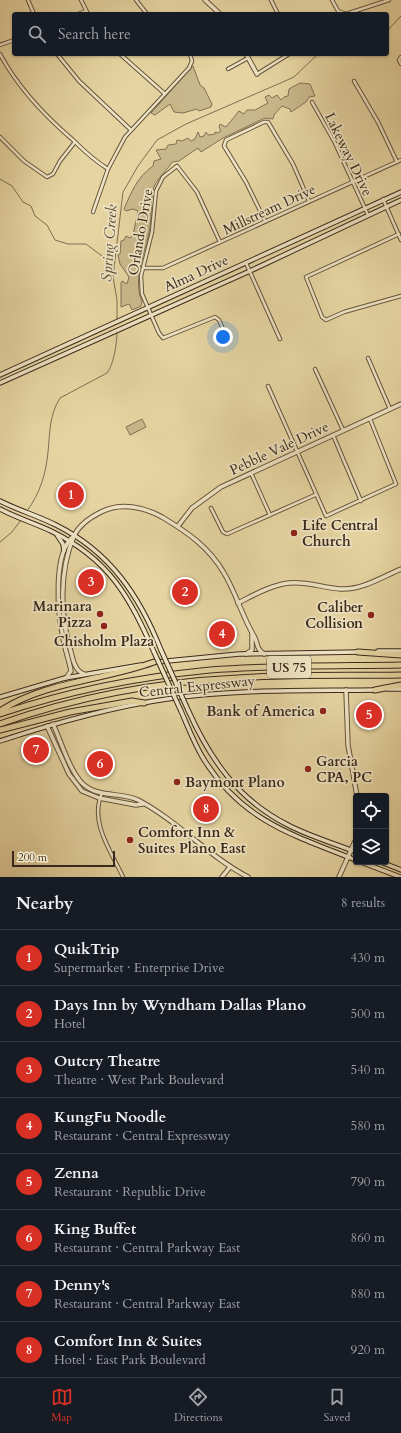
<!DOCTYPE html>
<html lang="en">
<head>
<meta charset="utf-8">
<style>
	body { margin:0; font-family:Cardo,serif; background:#20242c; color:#f1f3f6 }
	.controls { position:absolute; right:12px; bottom:12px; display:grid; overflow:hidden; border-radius:4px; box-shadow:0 1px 3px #0004 }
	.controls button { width:36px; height:36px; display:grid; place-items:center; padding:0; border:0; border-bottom:1px solid #363941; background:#171b24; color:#f1f3f6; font:20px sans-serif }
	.scale { position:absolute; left:12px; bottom:10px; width:103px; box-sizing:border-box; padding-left:4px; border:2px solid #3b291d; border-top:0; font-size:11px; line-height:14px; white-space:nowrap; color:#3b291d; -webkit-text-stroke:3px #efe4c3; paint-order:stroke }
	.you { position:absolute; left:223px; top:337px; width:14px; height:14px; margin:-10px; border:3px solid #fff; border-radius:50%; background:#1a73e8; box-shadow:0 0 0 6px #1a73e833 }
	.badge { display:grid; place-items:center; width:26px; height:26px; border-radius:50%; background:#d93025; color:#fff; font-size:13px; font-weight:700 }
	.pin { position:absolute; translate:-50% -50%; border:2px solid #fff; box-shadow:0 1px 4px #0006 }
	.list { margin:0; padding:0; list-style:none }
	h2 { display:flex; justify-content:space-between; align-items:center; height:52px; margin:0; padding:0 16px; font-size:17px }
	h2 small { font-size:13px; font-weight:400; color:#9ea1a6 }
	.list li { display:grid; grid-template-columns:26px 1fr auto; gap:12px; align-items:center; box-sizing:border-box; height:56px; padding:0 16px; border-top:1px solid #363941 }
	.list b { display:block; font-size:15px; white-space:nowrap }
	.list p { margin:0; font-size:13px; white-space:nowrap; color:#9ea1a6 }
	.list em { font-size:13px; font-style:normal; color:#9ea1a6 }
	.icon { flex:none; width:22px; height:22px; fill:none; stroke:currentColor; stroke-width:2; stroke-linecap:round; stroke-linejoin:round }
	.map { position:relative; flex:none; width:401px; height:877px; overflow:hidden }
	.search { position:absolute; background:#171b24; box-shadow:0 1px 3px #0004; left:12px; right:12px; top:12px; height:44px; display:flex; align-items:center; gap:10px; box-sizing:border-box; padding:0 14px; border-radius:4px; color:#9ea1a6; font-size:15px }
	.sheet { height:500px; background:#171b24 }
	nav { display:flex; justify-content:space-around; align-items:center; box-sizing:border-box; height:56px; border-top:1px solid #363941; background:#171b24; font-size:11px; color:#9ea1a6 }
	nav a { display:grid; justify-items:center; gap:2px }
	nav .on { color:#d93025 }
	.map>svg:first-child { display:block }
</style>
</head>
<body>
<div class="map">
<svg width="401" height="877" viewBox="0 0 401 877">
	<rect width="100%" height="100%" fill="#e6d5a2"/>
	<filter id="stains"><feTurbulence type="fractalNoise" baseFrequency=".005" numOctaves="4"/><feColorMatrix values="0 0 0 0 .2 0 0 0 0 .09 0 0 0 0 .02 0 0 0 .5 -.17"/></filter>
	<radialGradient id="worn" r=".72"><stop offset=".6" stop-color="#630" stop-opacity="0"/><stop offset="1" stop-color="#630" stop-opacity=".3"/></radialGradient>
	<!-- green -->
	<g fill="#c9b88b" stroke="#827054">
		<polygon points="193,66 200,85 204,88 212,104 211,107 199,111 197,109 183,113 174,112 170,104 155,115 151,113"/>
		<path d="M300,83L310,84L315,96L309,97L306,102L291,112L290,109L282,106L274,115L273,119L265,118L223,138L201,152L198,148L179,161L172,162C167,171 158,177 154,187C150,200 152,214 150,227C146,253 132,277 142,302L141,306L132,310L129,304L121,307V283L122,281L127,284L129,277L120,264L118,255L120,254L121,241L124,240L126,236L130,238L133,235L138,211L133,209L126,211L124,209C131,193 137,177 153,166L154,161L161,159L156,150L166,149L168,145L176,144L177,140L182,141L188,138L191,141L195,139L198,132L200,137L204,136L206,132L208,135L215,134V132L218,133L221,131L219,127L220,124L226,127L239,111L244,114L247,110H255L268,103L265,97L269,95L272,98L277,95L281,100L284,97L288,96L289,89Z"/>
		<polygon points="142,419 146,427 130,435 126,427"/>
	</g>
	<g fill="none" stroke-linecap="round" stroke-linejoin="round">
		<!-- stream -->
		<g stroke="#7f6d52" stroke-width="1">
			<polyline points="387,31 401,16"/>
			<polyline points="0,179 12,186 23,202 31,206 35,216 47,225 55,240 68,244 86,244 102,256 114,270"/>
			<polyline points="117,320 117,300 113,277 123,192 138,166 157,140 186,124 285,81 294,77 318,54"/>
			<path d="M27,511C40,493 46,474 48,452C50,432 49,416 60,398L107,373C114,364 117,343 117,331"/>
			<polyline points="0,542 12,532 21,520"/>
		</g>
		<!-- minor casing -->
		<g stroke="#66543e" stroke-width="4.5">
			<g id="minor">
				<polyline points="28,0 34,14"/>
				<polyline points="81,0 88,14"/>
				<polyline points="136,0 147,14"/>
				<polyline points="271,0 278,14"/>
				<polyline points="332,0 338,11 346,14 389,0"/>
				<polyline points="78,14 86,11"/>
				<polyline points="0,45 14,40"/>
				<path d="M0,54C18,88 44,115 73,140C84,151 95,161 108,169"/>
				<polyline points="57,54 79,81 131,130"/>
				<polyline points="120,54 165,94"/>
				<polyline points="401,57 399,60 401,64"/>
				<polyline points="228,69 248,58"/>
				<polyline points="257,74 289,54"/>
				<polyline points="354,81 378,122 397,162"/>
				<polyline points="312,102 335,143 368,215"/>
				<polyline points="0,137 24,161 47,177 53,174 60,161 75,142"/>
				<polyline points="383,199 401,240"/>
				<polyline points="93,212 108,169 125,137 189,68 192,61 190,54"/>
				<polyline points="265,221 246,182 224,146 226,140 264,122 268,122 293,164 309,201"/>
				<polyline points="399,234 306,277 322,317 326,320 344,312 401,296"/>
				<polyline points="220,242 197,192 177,166 163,177 156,191 152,232 141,276 142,294 159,333 163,338 215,317 219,320 226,336"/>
				<polyline points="246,263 280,339"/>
				<polyline points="143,268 163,268 401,160"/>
				<polyline points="368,358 390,409"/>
				<polyline points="315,369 343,430"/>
				<polyline points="268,386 326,516 396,484 370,419"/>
				<polyline points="333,435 361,501"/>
				<polyline points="251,473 270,515"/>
				<polyline points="211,508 223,532 227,534 315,495"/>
				<path d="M102,793C89,822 111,851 123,877"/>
			</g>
		</g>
		<!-- tertiary casing -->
		<g stroke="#66543e" stroke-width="5.5">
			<g id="tertiary">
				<polyline points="205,0 220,14"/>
				<polyline points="246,54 257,74"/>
				<polyline points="178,526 192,508 221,487 401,404"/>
				<path d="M238,603C254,595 271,585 289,583C306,581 324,588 341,589C362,590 382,577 401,569"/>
				<polyline points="246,654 252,650 252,633"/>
				<path d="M84,674C75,671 73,660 71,652C60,616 59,571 74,536C79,525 91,517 101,512C121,502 144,507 162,517C187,532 209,547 224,573C236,593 242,616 254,636C258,643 256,649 264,654"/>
				<path d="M66,678L71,671C69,660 65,650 63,638C58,614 52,552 74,536"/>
				<polyline points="346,690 348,745 357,796"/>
				<path d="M53,724C61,741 70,772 83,784C98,798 121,792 138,800C178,821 208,856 248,877"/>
				<polyline points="47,726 69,774 82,791 99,798 136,805 143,804"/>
				<polyline points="222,877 230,867"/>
				<polyline points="339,877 356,839"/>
			</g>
		</g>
		<!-- secondary casing -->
		<g stroke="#3b291d" stroke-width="5.5">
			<g id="secondary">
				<polyline points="0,375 401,192"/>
				<polyline points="0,383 250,271 401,200"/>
				<path d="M0,501C18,510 38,516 56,525C110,552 139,595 161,650"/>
				<path d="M0,509C17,518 34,523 51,531C109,559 129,596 154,652"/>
				<polyline points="57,535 63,544 64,551"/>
				<polyline points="378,651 401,651"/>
				<polyline points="157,662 239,654 360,652"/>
				<polyline points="388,689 401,689"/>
				<polyline points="0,697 65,678 141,665"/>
				<path d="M188,710C210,759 238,800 288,825C309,836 333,843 356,852"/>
				<path d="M181,711C188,727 194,743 203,758C241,820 292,835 356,860"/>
				<path d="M0,741C55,723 110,707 167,699C236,689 306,691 376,690"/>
				<polyline points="361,862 400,877"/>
				<polyline points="381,862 401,870"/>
			</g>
		</g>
		<!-- motorway casing -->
		<g stroke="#3b291d" stroke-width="7">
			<g id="motorway">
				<polyline points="358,652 401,655"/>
				<polyline points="375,690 401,685"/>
				<path d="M0,711C46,681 103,681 154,662"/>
				<path d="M0,714C68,691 139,677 210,670C273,665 338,666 401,665"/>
				<path d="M0,724C76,697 157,682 237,678C292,674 347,676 401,675"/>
				<polyline points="0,730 70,712 132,701 144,703"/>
			</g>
		</g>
		<!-- minor -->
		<use href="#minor" stroke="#efe4c3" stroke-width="2.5"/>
		<!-- tertiary -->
		<use href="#tertiary" stroke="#efe4c3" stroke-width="3.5"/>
		<!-- secondary -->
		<use href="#secondary" stroke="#efe4c3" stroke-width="3.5"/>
		<!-- motorway -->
		<use href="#motorway" stroke="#e6d5a2" stroke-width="5"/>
		<!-- secondary-bridge casing -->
		<g stroke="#3b291d" stroke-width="5.5" stroke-linecap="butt">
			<g id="secondary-bridge">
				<polyline points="161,650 188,710"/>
				<polyline points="154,652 181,711"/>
			</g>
		</g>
		<!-- secondary-bridge -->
		<use href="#secondary-bridge" stroke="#efe4c3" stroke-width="3.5"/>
	</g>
	<!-- markers -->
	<g fill="#8f2418" stroke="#efe4c3" stroke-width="1.5">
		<circle cx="294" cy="533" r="4"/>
		<circle cx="100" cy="614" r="4"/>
		<circle cx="371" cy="615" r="4"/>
		<circle cx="104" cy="626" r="4"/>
		<circle cx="323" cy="711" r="4"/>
		<circle cx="308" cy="769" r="4"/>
		<circle cx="177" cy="782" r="4"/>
		<circle cx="130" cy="840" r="4"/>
	</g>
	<g text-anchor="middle" stroke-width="3.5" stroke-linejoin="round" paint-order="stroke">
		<!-- shield labels -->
		<rect fill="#efe4c3" stroke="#71614f" stroke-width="1" x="267" y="656" width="44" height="22" rx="3"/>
		<g font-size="13" font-weight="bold" fill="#3b291d">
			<text x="289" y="672">US 75</text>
		</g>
		<!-- street labels -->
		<g font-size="14" fill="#3b291d" stroke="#efe4c3">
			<text transform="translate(349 154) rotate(64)" y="5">Lakeway Drive</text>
			<text transform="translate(269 209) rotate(-25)" y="5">Millstream Drive</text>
			<text transform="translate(140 232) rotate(-80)" y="5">Orlando Drive</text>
			<text transform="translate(196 273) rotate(-25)" y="5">Alma Drive</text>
			<text transform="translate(279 448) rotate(-25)" y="5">Pebble Vale Drive</text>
			<text transform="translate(197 686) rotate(-6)" y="5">Central Expressway</text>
		</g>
		<!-- poi labels -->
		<g font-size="14" font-weight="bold" fill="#3b291d" stroke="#efe4c3" text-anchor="start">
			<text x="302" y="530">Life Central<tspan x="302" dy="16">Church</tspan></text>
			<text x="92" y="611" text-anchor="end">Marinara<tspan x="92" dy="16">Pizza</tspan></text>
			<text x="363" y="612" text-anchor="end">Caliber<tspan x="363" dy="16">Collision</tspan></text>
			<text x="104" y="646" text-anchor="middle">Chisholm Plaza</text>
			<text x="315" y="716" text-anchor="end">Bank of America</text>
			<text x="316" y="766">Garcia<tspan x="316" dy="16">CPA, PC</tspan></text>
			<text x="185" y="787">Baymont Plano</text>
			<text x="138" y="837">Comfort Inn &amp;<tspan x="138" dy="16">Suites Plano East</tspan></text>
		</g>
		<!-- water labels -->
		<g font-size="15" font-style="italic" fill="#5d4b37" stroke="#efe4c3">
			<text transform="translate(109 243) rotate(-86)" y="5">Spring Creek</text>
		</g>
	</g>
	<rect width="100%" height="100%" filter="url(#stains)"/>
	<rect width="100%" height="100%" fill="url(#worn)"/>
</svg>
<div class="controls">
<button><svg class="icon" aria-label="locate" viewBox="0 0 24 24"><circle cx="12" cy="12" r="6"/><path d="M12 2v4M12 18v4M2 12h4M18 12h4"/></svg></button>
<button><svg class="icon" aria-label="layers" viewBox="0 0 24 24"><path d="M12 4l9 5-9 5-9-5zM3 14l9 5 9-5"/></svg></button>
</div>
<div class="scale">200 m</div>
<div class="you"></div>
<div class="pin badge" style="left:71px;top:495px">1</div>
<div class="pin badge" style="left:185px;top:592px">2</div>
<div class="pin badge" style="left:91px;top:582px">3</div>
<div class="pin badge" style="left:222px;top:634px">4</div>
<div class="pin badge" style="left:369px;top:715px">5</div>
<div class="pin badge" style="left:100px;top:764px">6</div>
<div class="pin badge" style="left:36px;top:750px">7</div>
<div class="pin badge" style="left:206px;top:809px">8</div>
<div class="search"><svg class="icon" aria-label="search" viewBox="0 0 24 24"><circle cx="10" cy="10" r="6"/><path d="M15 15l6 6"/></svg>Search here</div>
</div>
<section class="sheet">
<h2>Nearby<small>8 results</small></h2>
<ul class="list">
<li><span class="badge">1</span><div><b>QuikTrip</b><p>Supermarket · Enterprise Drive</p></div><em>430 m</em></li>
<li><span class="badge">2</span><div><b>Days Inn by Wyndham Dallas Plano</b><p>Hotel</p></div><em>500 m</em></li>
<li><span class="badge">3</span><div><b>Outcry Theatre</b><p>Theatre · West Park Boulevard</p></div><em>540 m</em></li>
<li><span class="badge">4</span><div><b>KungFu Noodle</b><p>Restaurant · Central Expressway</p></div><em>580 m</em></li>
<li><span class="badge">5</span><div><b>Zenna</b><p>Restaurant · Republic Drive</p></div><em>790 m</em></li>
<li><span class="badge">6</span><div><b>King Buffet</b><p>Restaurant · Central Parkway East</p></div><em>860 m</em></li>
<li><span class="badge">7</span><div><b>Denny's</b><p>Restaurant · Central Parkway East</p></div><em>880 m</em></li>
<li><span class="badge">8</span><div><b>Comfort Inn &amp; Suites</b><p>Hotel · East Park Boulevard</p></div><em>920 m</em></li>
</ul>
</section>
<nav>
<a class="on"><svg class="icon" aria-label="map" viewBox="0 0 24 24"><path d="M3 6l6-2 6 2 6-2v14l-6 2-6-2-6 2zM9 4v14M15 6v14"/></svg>Map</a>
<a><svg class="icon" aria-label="directions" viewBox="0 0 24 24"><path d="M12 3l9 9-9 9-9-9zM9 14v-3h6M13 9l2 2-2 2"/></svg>Directions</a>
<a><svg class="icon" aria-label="saved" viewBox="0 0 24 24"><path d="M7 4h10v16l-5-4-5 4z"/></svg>Saved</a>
</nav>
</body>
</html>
